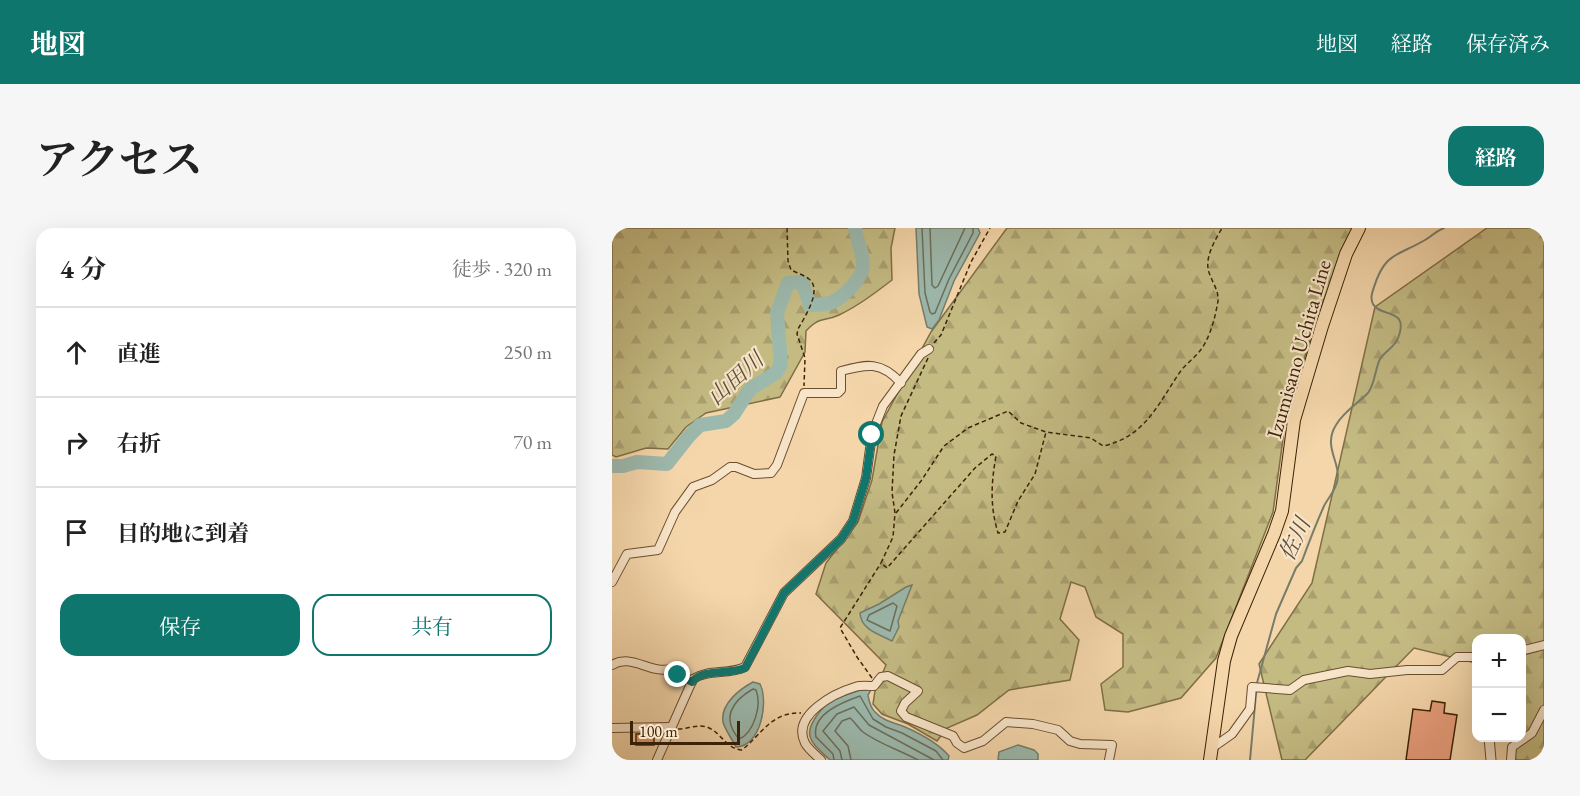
<!DOCTYPE html>
<html lang="ja">
<head>
<meta charset="utf-8">
<style>
	body { margin:0; font-family:"EB Garamond","Noto Serif JP",serif; background:#f6f6f6; color:#222 }
	.controls { position:absolute; right:18px; bottom:18px; display:grid; overflow:hidden; border-radius:12px; box-shadow:0 6px 24px #0002 }
	.controls button { width:54px; height:54px; display:grid; place-items:center; padding:0; border:0; border-bottom:2px solid #e0e0e0; background:#fff; color:#222; font:30px sans-serif }
	.scale { position:absolute; left:18px; bottom:15px; width:110px; box-sizing:border-box; padding-left:6px; border:3px solid #3c2207; border-top:0; font-size:16px; line-height:21px; white-space:nowrap; color:#3c2207; -webkit-text-stroke:4px #f8e4c8; paint-order:stroke }
	.stop { position:absolute; width:18px; height:18px; margin:-14px; border:4px solid #0f766e; border-radius:50%; background:#fff }
	.stop.end { background:#0f766e; border-color:#fff; box-shadow:0 2px 6px #0008 }
	.list { margin:0; padding:0; list-style:none }
	h2 { display:flex; justify-content:space-between; align-items:center; height:78px; margin:0; padding:0 24px; font-size:26px }
	h2 small { font-size:20px; font-weight:400; color:#767676 }
	.list li { display:grid; grid-template-columns:39px 1fr auto; gap:18px; align-items:center; box-sizing:border-box; height:90px; padding:0 24px; border-top:2px solid #e0e0e0 }
	.list b { display:block; font-size:22px; white-space:nowrap }
	.list em { font-size:20px; font-style:normal; color:#767676 }
	.actions { display:flex; gap:12px; padding:18px 24px }
	.actions a { flex:1; padding:14px 0; border:2px solid #0f766e; border-radius:18px; text-align:center; font-size:21px; color:#0f766e }
	.actions .main { background:#0f766e; color:#fff }
	.icon { flex:none; width:33px; height:33px; fill:none; stroke:currentColor; stroke-width:2; stroke-linecap:round; stroke-linejoin:round }
	.map { position:relative; flex:none; width:932px; height:532px; overflow:hidden; border-radius:18px }
	header { display:flex; align-items:center; gap:36px; box-sizing:border-box; height:84px; padding:0 30px; background:#0f766e; color:#fff }
	header strong { font-size:28px }
	nav { display:flex; gap:33px; margin-inline-start:auto; font-size:21px }
	.intro { display:flex; align-items:center; justify-content:space-between; box-sizing:border-box; height:144px; padding:0 36px }
	h1 { margin:0; font-size:42px }
	.button { padding:15px 27px; border-radius:18px; background:#0f766e; color:#fff; font-size:21px; font-weight:700 }
	main { display:flex; gap:36px; padding:0 36px }
	aside { flex:1; background:#fff; border-radius:18px; box-shadow:0 6px 24px #0002 }
	.map>svg:first-child { display:block }
</style>
</head>
<body>
<header>
<strong>地図</strong>
<nav><a>地図</a><a>経路</a><a>保存済み</a></nav>
</header>
<div class="intro"><h1>アクセス</h1><a class="button">経路</a></div>
<main>
<aside>
<h2>4 分<small>徒歩 · 320 m</small></h2>
<ul class="list">
<li><svg class="icon" aria-label="ahead" viewBox="0 0 24 24"><path d="M12 20V5M6 11l6-6 6 6"/></svg><div><b>直進</b></div><em>250 m</em></li>
<li><svg class="icon" aria-label="right" viewBox="0 0 24 24"><path d="M7 20v-9h11M14 6l5 5-5 5"/></svg><div><b>右折</b></div><em>70 m</em></li>
<li><svg class="icon" aria-label="arrive" viewBox="0 0 24 24"><path d="M6 21V4h12l-3 4 3 4H6"/></svg><div><b>目的地に到着</b></div></li>
</ul>
<div class="actions"><a class="main">保存</a><a>共有</a></div>
</aside>
<div class="map">
<svg width="932" height="532" viewBox="0 0 932 532">
	<defs>
		<pattern id="forest-firs" width="22" height="20" patternUnits="userSpaceOnUse" patternTransform="scale(1.5)"><rect width="22" height="20" fill="#c4bb83"/><path d="M5 1l3.5 6h-7zM16 11l3.5 6h-7z" fill="#a9a070"/></pattern>
	</defs>
	<rect width="100%" height="100%" fill="#f4d6aa"/>
	<filter id="stains"><feTurbulence type="fractalNoise" baseFrequency=".00333" numOctaves="4"/><feColorMatrix values="0 0 0 0 .2 0 0 0 0 .09 0 0 0 0 .02 0 0 0 .5 -.17"/></filter>
	<radialGradient id="worn" r=".72"><stop offset=".6" stop-color="#630" stop-opacity="0"/><stop offset="1" stop-color="#630" stop-opacity=".3"/></radialGradient>
	<!-- forest -->
	<g fill="url(#forest-firs)" stroke="#806e45" stroke-width="1.5">
		<path d="M0,0H283L279,20L280,52C263,65 246,78 227,87C212,94 208,88 194,103L193,124L168,169L94,185L74,199L56,221L34,220L4,229L0,227Z"/>
		<polygon points="395,0 742,0 706,86 674,189 661,284 604,430 569,470 516,484 493,482 489,456 511,439 511,406 484,389 473,359 459,354 448,391 467,412 458,452 397,462 365,487 335,500 325,513 296,496 270,486 261,476 263,463 274,437 204,366 214,335 246,294 260,252 270,194 319,104"/>
		<polygon points="875,0 932,0 932,532 904,532 899,510 909,509 909,410 864,410 864,435 802,420 693,532 670,532 647,436 700,355 763,79"/>
	</g>
	<!-- water -->
	<g fill="#9cb9ad" stroke="#767d6b" stroke-width="1.5">
		<polygon points="304,0 366,0 368,5 342,53 327,92 320,101 315,99 307,66"/>
		<path d="M300,357L286,393L287,399L280,413C267,406 249,402 248,385L267,376L294,359Z"/>
		<path d="M141,454L148,456C157,473 149,519 124,519C120,511 113,502 111,494C108,476 128,461 141,454Z"/>
		<path d="M247,462H259L256,467C257,473 258,479 263,484C271,493 283,495 293,499C309,506 326,515 337,528L336,532H218C212,526 202,519 199,511C193,500 208,482 216,475C224,469 238,466 247,462Z"/>
		<polygon points="406,517 422,522 426,526 426,532 386,532 387,524"/>
	</g>
	<g fill="none" stroke-linecap="round" stroke-linejoin="round">
		<!-- shore -->
		<g stroke="#6c6e5a" stroke-width="1.5">
			<polyline points="310,0 313,65 318,84 320,86 323,85 337,51 361,5 361,0"/>
			<polyline points="318,0 320,57 323,60 326,58 353,0"/>
			<polygon points="281,375 285,378 278,403 255,392 257,387"/>
			<path d="M141,461L144,462C150,477 142,505 127,511C109,490 120,473 141,461Z"/>
			<path d="M222,532L221,526L204,509C199,486 231,474 248,468L261,491L274,499L290,505L324,523L331,532"/>
			<polyline points="230,532 228,523 211,503 225,486 242,479 257,497 322,532"/>
			<path d="M239,532L236,518L223,503L230,493L238,490C243,494 246,500 251,504C267,516 288,522 306,532"/>
		</g>
		<!-- stream -->
		<path stroke="#767d6b" stroke-width="2" d="M638,532L645,455L664,386L684,340L690,333C697,314 704,296 712,278C716,270 723,263 725,254C730,235 710,219 724,197C732,183 745,176 756,165C763,156 763,141 768,131C773,123 783,119 786,110C798,79 768,90 761,76C758,70 760,65 762,59C773,24 786,28 813,12C820,8 824,3 832,0"/>
		<!-- river -->
		<path stroke="#9cb9ad" stroke-width="14" d="M0,238H11L25,234L55,236L77,208L88,197L114,193L122,186L138,161L164,145L169,136L165,85L176,55L190,54L198,77C206,77 214,77 221,74C233,67 250,51 251,38C251,24 245,13 243,0"/>
	</g>
	<!-- building -->
	<g fill="#e79e7c" stroke="#3c2207" stroke-width="1.5">
		<polygon points="820,473 833,475 832,485 845,487 838,532 794,532 801,481 818,483"/>
		<polygon points="42,505 42,517 24,517 24,506"/>
	</g>
	<g fill="none" stroke-linecap="round" stroke-linejoin="round">
		<!-- minor casing -->
		<g stroke="#6a4f30" stroke-width="10">
			<g id="minor">
				<path d="M0,354L15,326L46,322L63,284L81,259L100,252L118,239H124L142,246L159,245L165,237L192,165H226L229,162V143C255,136 269,133 289,155"/>
				<polyline points="909,423 932,417"/>
				<path d="M0,437C19,425 38,446 58,441L66,447L80,454"/>
				<polyline points="0,500 59,499"/>
				<polyline points="600,520 620,506 638,481 640,459 678,462 692,452 736,443 758,446 795,442 830,442 845,429 864,429"/>
				<path d="M45,532L81,451C96,441 116,447 133,439L172,365L229,311L241,293L254,250L260,206L271,178L309,126L317,121"/>
				<path d="M209,532C204,527 196,521 193,515C179,487 223,465 243,459C249,457 256,458 262,458L269,449L276,448L306,463L293,475L289,483L294,489L341,508L345,515L352,520L371,513L394,494L421,496L446,502L458,513L468,516L500,517L497,532"/>
				<polyline points="899,532 900,519 920,505 932,482"/>
			</g>
		</g>
		<!-- tertiary casing -->
		<g stroke="#6a4f30" stroke-width="11">
			<polyline id="tertiary" points="877,509 879,532"/>
		</g>
		<!-- primary casing -->
		<g stroke="#3c2207" stroke-width="14">
			<polyline id="primary" points="598,532 612,433 619,408 662,306 670,283 682,192 710,98 734,26 747,0"/>
		</g>
		<!-- path -->
		<g stroke="#3c2207" stroke-width="1.5" stroke-dasharray="4.5 3" stroke-linecap="butt">
			<path d="M175,0L176,33L179,42C185,45 192,47 197,51C211,62 192,90 186,101L185,106L193,130L192,158"/>
			<polyline points="322,115 329,107 359,34 378,0"/>
			<path d="M316,130L289,188L282,227L280,264L283,285L281,309L269,335L275,340L363,240L380,226L384,228C379,256 378,278 386,305L393,304L406,273L423,246L434,204"/>
			<path d="M284,285L309,253L332,218L356,200L396,183L409,195L434,204L479,210L491,218C533,209 546,176 568,144C573,137 581,131 587,124C598,111 603,90 606,73C607,64 601,55 598,47C591,32 602,14 610,0"/>
			<polyline points="260,450 245,429 228,400 269,335"/>
			<path d="M66,501C75,501 86,496 95,499C109,504 114,521 130,522C150,506 159,484 189,485"/>
		</g>
		<!-- minor -->
		<use href="#minor" stroke="#f8e4c8" stroke-width="8"/>
		<!-- tertiary -->
		<use href="#tertiary" stroke="#f8e4c8" stroke-width="9"/>
		<!-- primary -->
		<use href="#primary" stroke="#f4d6aa" stroke-width="12"/>
	</g>
	<g fill="none" stroke-linecap="round" stroke-linejoin="round">
		<!-- route -->
		<path stroke="#0f766e" stroke-width="8" d="M66,447L80,454C91,440 116,447 133,440L172,365L229,311L241,293L254,250L260,207"/>
	</g>
	<g text-anchor="middle" stroke-width="4.5" stroke-linejoin="round" paint-order="stroke">
		<!-- street labels -->
		<g font-size="21" fill="#3c2207" stroke="#f8e4c8">
			<text transform="translate(687 121) rotate(-74)" y="7">Izumisano Uchita Line</text>
		</g>
		<!-- water labels -->
		<g font-size="22" font-style="italic" fill="#594f39" stroke="#f8e4c8">
			<text transform="translate(123 150) rotate(-42)" y="8">山田川</text>
			<text transform="translate(682 311) rotate(-65)" y="8">佐川</text>
		</g>
	</g>
	<rect width="100%" height="100%" filter="url(#stains)"/>
	<rect width="100%" height="100%" fill="url(#worn)"/>
</svg>
<div class="controls">
<button>+</button>
<button>−</button>
</div>
<div class="scale">100 m</div>
<div class="stop" style="left:260px;top:207px"></div>
<div class="stop end" style="left:66px;top:447px"></div>
</div>
</main>
</body>
</html>
